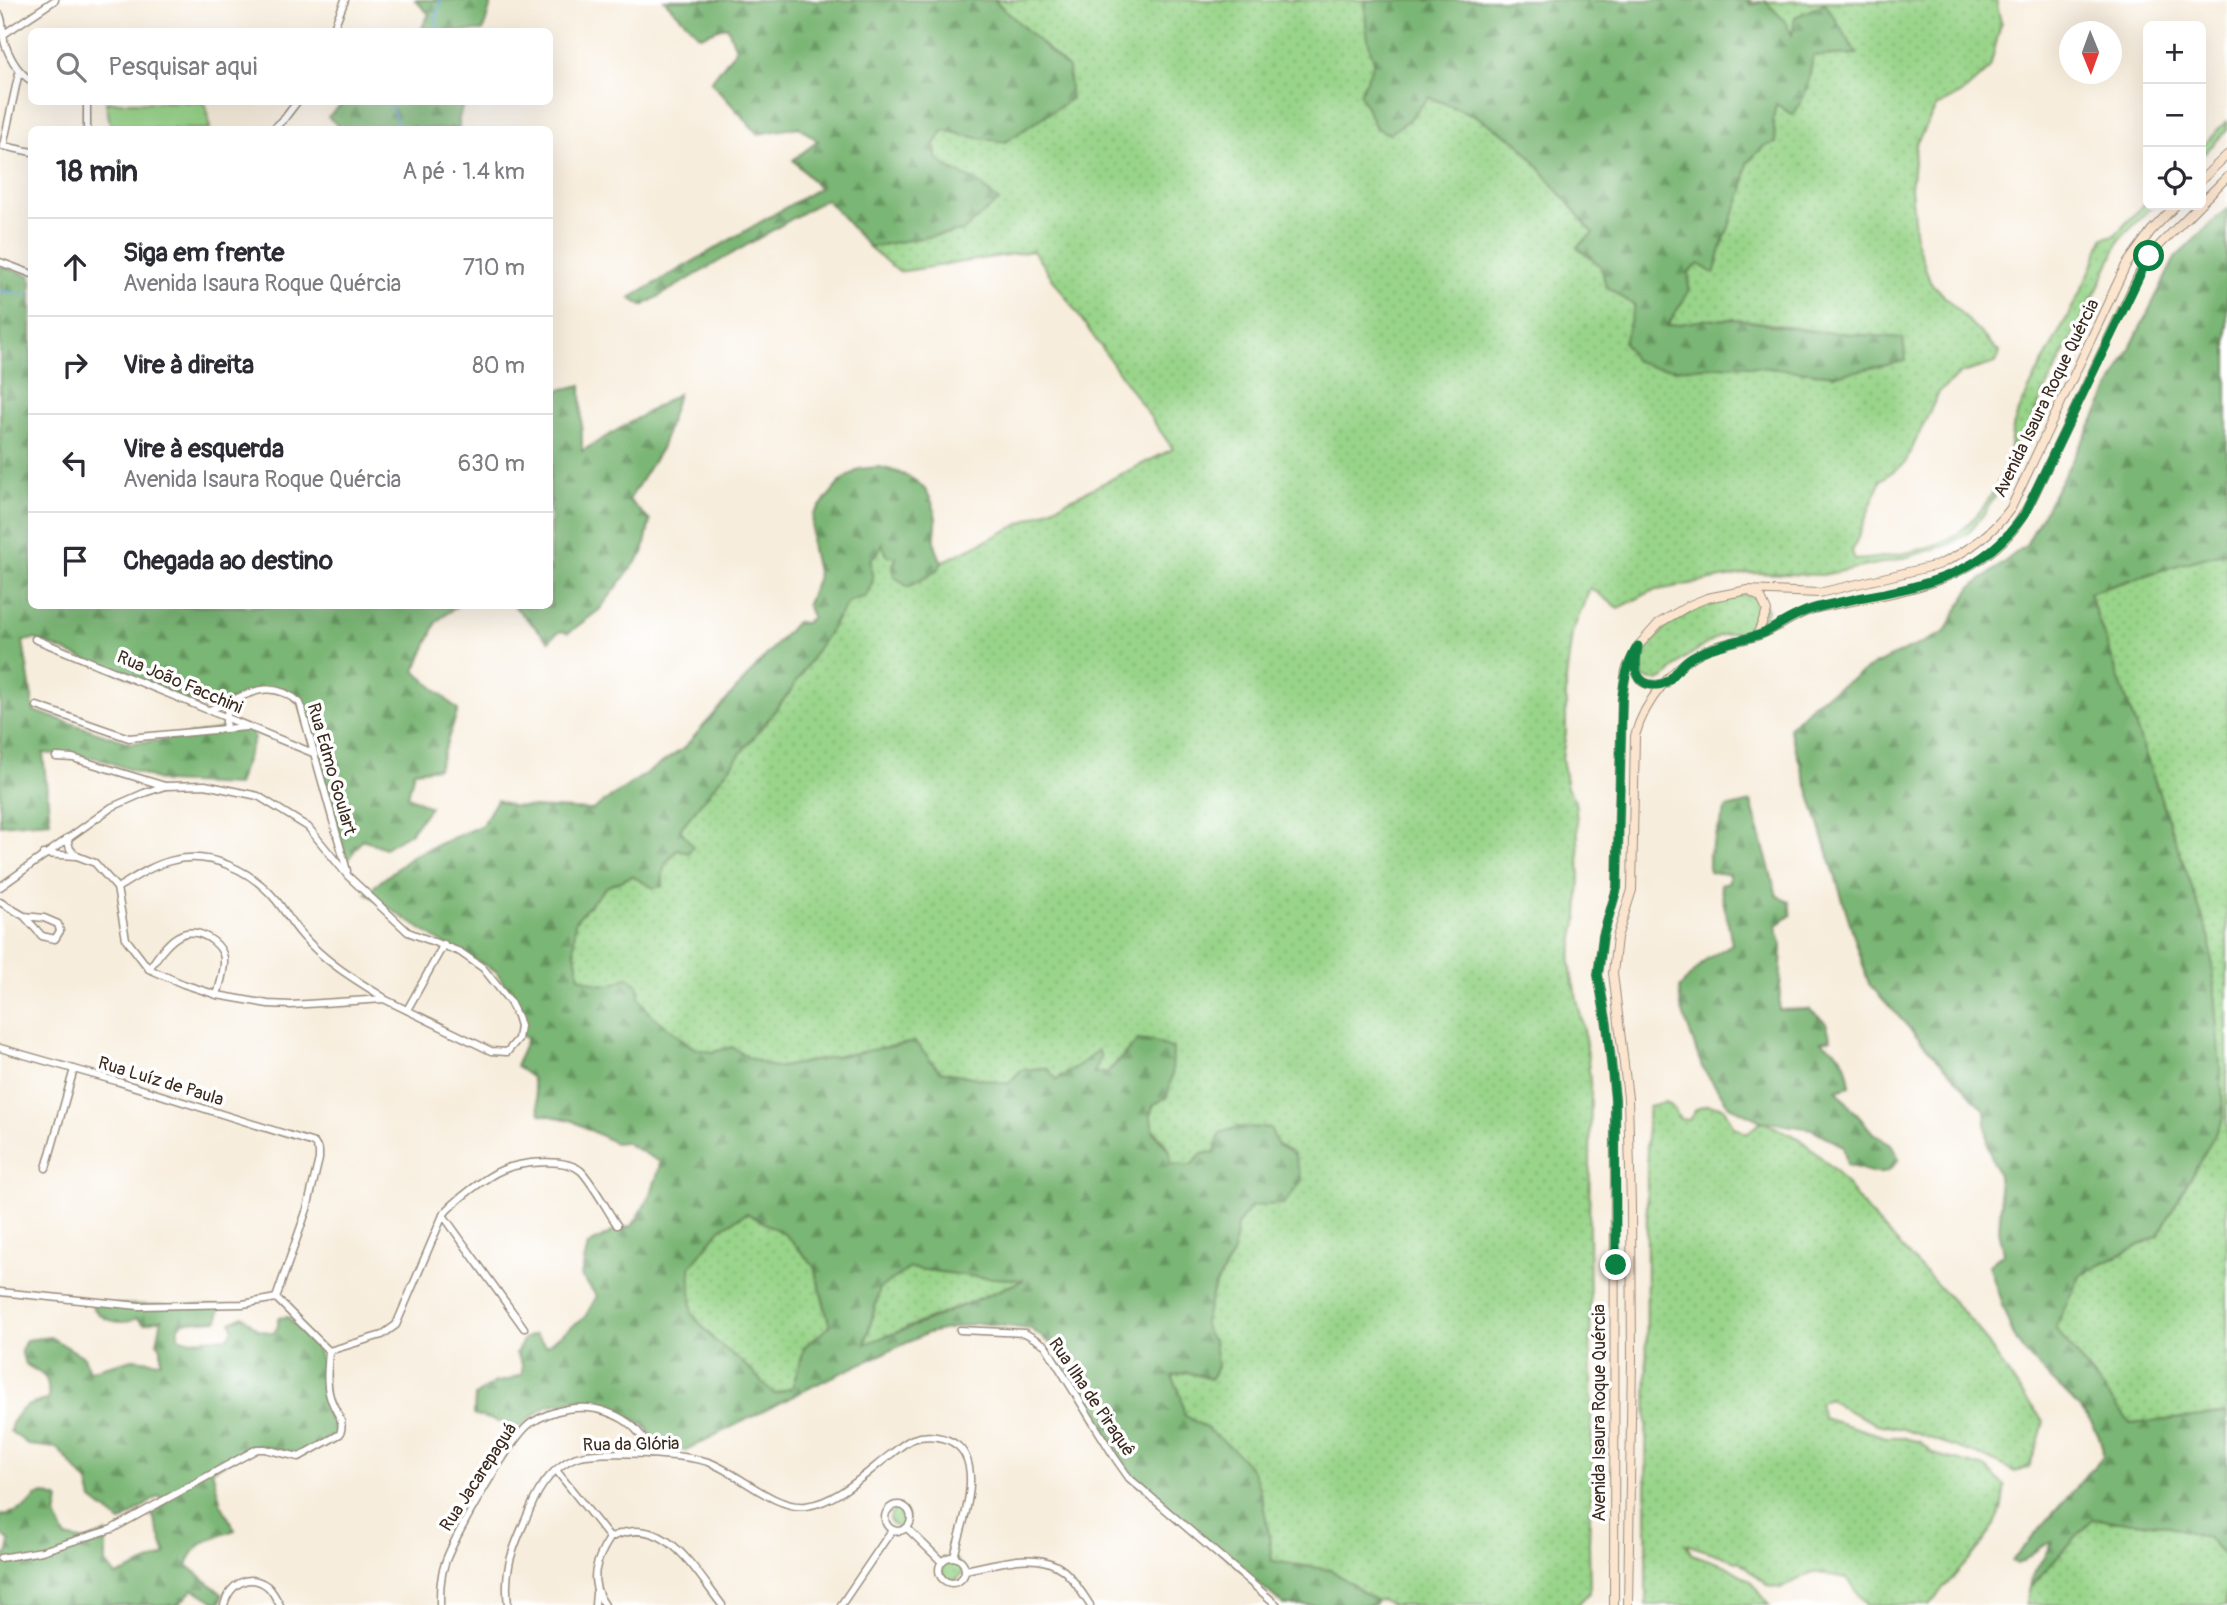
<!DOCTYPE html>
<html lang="pt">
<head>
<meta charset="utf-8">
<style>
	body { margin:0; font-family:Pangolin,sans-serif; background:#f7f7f7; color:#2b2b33 }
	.controls { position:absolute; right:21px; top:21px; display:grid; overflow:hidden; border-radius:10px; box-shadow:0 7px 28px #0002 }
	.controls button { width:63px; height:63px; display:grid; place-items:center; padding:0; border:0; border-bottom:2px solid #e1e1e2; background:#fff; color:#2b2b33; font:35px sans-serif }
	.compass { position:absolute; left:2059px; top:21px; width:63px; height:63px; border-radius:50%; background:#fff; box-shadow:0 7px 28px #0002; rotate:179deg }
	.stop { position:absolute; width:21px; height:21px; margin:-16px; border:5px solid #0b8043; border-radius:50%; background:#fff }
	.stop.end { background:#0b8043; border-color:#fff; box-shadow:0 2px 7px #0008 }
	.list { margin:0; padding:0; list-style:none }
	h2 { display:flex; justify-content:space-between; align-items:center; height:91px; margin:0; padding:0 28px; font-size:30px }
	h2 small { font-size:23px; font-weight:400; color:#7c7c81 }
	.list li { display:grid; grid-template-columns:46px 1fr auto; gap:21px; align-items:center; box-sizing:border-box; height:98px; padding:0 28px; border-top:2px solid #e1e1e2 }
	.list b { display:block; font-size:26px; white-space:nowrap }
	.list p { margin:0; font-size:23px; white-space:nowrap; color:#7c7c81 }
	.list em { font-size:23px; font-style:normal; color:#7c7c81 }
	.icon { flex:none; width:38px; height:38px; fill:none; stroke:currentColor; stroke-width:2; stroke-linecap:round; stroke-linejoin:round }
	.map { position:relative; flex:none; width:2227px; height:1605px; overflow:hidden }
	.search { position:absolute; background:#fff; box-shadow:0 7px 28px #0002; left:28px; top:28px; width:525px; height:77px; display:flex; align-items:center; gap:18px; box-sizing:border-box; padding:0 24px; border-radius:10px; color:#7c7c81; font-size:26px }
	.panel { position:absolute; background:#fff; box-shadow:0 7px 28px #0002; left:28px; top:126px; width:525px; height:483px; border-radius:10px }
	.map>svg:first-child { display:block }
</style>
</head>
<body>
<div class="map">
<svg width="2227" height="1605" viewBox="0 0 2227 1605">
	<defs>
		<pattern id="green-dots" width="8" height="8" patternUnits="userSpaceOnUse" patternTransform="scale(1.75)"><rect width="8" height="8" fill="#98d489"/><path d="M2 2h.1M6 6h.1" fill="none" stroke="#84b676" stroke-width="1.8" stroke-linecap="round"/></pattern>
		<pattern id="forest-firs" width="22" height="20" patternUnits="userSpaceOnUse" patternTransform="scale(1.75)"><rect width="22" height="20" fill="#7ab675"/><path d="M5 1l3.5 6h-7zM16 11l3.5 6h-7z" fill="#65945f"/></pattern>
	</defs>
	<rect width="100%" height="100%" fill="#fff"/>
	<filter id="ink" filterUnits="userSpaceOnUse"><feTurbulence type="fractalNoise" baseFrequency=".0143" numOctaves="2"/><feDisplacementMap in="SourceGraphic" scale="14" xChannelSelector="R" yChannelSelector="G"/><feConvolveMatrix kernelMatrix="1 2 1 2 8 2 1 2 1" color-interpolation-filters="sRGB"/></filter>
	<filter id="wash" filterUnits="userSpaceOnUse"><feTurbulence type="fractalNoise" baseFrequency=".00686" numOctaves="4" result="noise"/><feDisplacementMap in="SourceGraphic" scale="28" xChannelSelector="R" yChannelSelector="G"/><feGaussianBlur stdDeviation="1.57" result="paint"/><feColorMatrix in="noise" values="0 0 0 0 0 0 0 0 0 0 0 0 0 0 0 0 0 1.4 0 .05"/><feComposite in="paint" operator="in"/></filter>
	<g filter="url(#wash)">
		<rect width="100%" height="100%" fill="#f7eddc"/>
		<!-- green -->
		<g fill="url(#green-dots)" stroke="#6a7f54" stroke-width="2">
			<path d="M994,0H1366C1364,23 1367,41 1375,62L1360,94L1409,120L1428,97L1476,116L1518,142L1593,233L1577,247L1601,266L1606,286L1635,306L1624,342L1677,369L1739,365L1836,375L1846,336L1738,319L1704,320L1666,327L1688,293L1689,273L1698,264L1714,273L1723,242L1743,190L1747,163L1764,146L1776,143L1773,119L1776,103L1792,115C1807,97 1810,78 1813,56L1856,54L1793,36L1748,2L1996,0L2001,23L1990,68L1964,92L1936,107L1916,144L1911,188L1916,240L1930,282L1999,352L1996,363L1961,373L1939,392L1905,463L1881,480L1852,552L1855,560C1883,558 1936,550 1958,533C1983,514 2001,483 2009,453C2011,443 2011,431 2015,421C2040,358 2081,303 2103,238L2115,235L2148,200V205H2154L2120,239L2098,288L2045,390L2004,483L1983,515L1968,533L1948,545L1893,561L1822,575L1749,573L1652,591L1619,608L1590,588L1572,633L1566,679V732L1562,758L1567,788L1575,801L1577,822L1580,877L1578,916L1570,961L1572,977L1586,1039L1591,1093L1589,1230L1592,1461L1589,1543L1590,1592L1579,1603V1605H1392L1381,1599L1376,1601L1331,1570L1272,1561L1267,1521L1208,1429L1184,1415L1181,1396L1172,1375L1187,1372L1211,1379L1217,1366L1214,1342L1206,1332L1204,1322L1214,1288L1233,1254L1237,1225L1294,1154L1278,1145L1238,1127L1220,1133L1216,1152L1202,1154L1191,1165H1170C1170,1160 1171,1156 1170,1152C1164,1134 1142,1131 1154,1104L1138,1040L1107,1073H1093L1085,1064L1074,1068L1056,1080L1046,1068L1021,1070L1008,1084L940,1071L914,1042L776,1068L749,1058L732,1047L713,1052L695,1049L648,1012L639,997L613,986L596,984L579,977L574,947L575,921L606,887L632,876L654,888L662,868L678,849L680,829L789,693L848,602L873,581L870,559L882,542L897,557L937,571L942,562L1173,449L1033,251L899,272L869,247L962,231L974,180L950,169L936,158L935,144L944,129L968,136L1005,142L1068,68Z"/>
			<polygon points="2227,121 2227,130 2201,157 2201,147"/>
			<polygon points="2227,552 2227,1413 2131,1424 2055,1328 2080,1275 2158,1236 2210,939 2089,593 2181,564"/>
			<polygon points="1747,594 1755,596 1767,609 1761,626 1719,636 1682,660 1666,677 1658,681 1643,678 1638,665 1641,656 1666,627 1708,601"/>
			<path d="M1665,1102L1673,1108L1680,1119L1689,1120L1696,1109L1708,1105L1723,1107L1734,1127L1747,1134L1761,1121L1799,1138L1835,1170L1868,1212L1976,1326L2019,1390L2044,1422L2037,1446L2029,1467L2015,1472L1985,1457L1903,1429L1876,1424L1843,1408L1828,1398L1819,1403L1823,1418L1886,1437H1900L1920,1442L1933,1454L1986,1468L2005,1486C2003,1495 2003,1505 2000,1513C1986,1549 1952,1575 1929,1605H1866L1846,1578L1813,1572L1781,1588L1768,1586L1740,1562L1686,1544L1692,1554L1726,1566L1751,1581L1769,1605H1646L1647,1127L1649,1106Z"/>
			<polygon points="747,1213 786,1235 814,1266 830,1327 805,1346 792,1388 774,1394 743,1363 714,1340 692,1314 690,1267 720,1229"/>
			<polygon points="910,1268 978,1277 1026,1279 865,1345 880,1288"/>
			<circle cx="899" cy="1518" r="9"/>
			<polygon points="2092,1519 2162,1524 2206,1537 2227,1558 2227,1605 2025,1605 2030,1588"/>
			<circle cx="952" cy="1570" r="10"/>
		</g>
		<!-- forest -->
		<g fill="url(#forest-firs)" stroke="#5a704a" stroke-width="2" fill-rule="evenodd">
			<polygon points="415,0 492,0 483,31 420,32 429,14"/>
			<polygon points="664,0 994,0 1068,68 1071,99 1005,142 968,136 944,130 935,144 936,158 950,169 974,180 999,201 962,231 869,247 826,199 642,306 630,298 819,188 793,160 818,141 799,127 758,134 711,82 736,49 727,26 700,36"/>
			<path d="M1366,0H1750L1748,2L1751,5L1765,1L1784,20L1792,35L1795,17L1825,3L1857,54L1813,56C1809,78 1807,96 1793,115L1776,104L1773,119L1776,143L1764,146L1747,163L1743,190L1723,242L1714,274L1699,264L1689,272L1688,293L1667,326L1704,320L1738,319L1800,330L1903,338L1906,361L1836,375L1739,365L1677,369L1651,367L1634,360L1624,342L1635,306L1606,286L1601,266L1577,247L1593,233L1518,142L1476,116L1429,97L1409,120L1389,134L1376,128L1360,94L1374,62C1367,41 1364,23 1366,0Z"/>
			<polygon points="344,102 464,102 459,118 459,129 343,130 328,117"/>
			<path d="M2227,208V552L2181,564L2089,593L2210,939L2224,1118L2158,1236L2080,1275L2055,1328L2131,1424L2227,1413V1558L2206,1537L2162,1524L2092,1519L2030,1588L2032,1577L2052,1542C2032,1548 2033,1558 2017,1564L2012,1561L2103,1456C2103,1414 2042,1378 2020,1346C2007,1326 1997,1288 1989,1265L2004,1253L1999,1230L2001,1203L1998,1176L1988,1146L1985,1111L1869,984L1789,728L1815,702L1874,665L1944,633L1971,588L2026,545L2095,418L2175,258Z"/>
			<polygon points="0,266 31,276 32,606 457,606 437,621 415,671 458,710 438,768 414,771 408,796 430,807 410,833 385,848 362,839 347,862 300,703 281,690 251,692 209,710 35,639 23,641 34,711 130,743 165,740 225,728 250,727 254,738 237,785 164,782 98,758 43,753 50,821 0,825"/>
			<path d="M581,385L582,451L678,394L662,447L629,500L650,521L643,553L599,610L568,633C559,629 555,634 549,641L514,606H550V399L560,390Z"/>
			<path d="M879,467C910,474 932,484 936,519C937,526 934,534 935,541C935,548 939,556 942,562L937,571L908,587L894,576L893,565L897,557L887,556L882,543L878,553L870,559L873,581L866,596L848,602L789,693L680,829L693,847L688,853L678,849C664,863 662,867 663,886L654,888L632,876L606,887L575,921L574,947L579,977C602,986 607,989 628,977L639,986V997L648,1012L695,1049L713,1052L732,1047L749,1058L776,1068L915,1042L940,1071L1008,1084L1021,1070L1047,1068L1057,1080C1072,1069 1085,1063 1098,1050L1101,1057L1094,1073H1107L1138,1040L1155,1042L1173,1049L1172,1076L1167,1097L1154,1104L1150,1113L1154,1133L1170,1151V1164L1191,1165L1202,1154L1215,1152L1220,1133L1238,1127L1270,1128L1278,1145L1294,1154L1302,1180L1284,1204L1251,1206L1237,1225L1233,1254L1214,1288L1204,1322L1206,1332L1214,1342L1217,1366L1211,1379L1187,1372L1172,1376L1181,1396L1184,1415C1207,1428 1232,1445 1249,1466C1262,1481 1270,1540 1272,1561L1331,1570L1376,1601L1374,1605H1284L1137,1482L1096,1419L1056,1348L1031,1329L978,1323L928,1333L819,1383L684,1451L654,1439L644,1425L615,1409L580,1399L547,1406L519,1427L474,1415L475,1396L493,1383L509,1380L522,1374V1364L516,1353L524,1339L535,1334L546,1346L585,1317L597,1296L581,1276L588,1245L618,1229L632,1226C643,1211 658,1181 660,1162L624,1142L615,1143L571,1120L540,1114L532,1078L516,1066L527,1038L522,1036V1012L496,971L444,944L366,893L414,855L482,825L497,800L512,806L592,810L684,748L796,622L805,623L812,617L807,604L818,577L811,544L813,515L840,482L859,469ZM747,1213L786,1235L814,1266L830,1326L805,1346L792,1388L774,1394L743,1363L714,1340L692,1314L690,1267L720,1229ZM910,1268L978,1277L1024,1280L917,1325L865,1344L880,1288Z"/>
			<path d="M1751,802L1777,896L1789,901L1791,915L1776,926L1782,946L1779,1010L1809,1009L1826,1023L1831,1039L1821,1041C1844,1054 1847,1062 1850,1086L1836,1090L1873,1133L1891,1144L1899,1159C1882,1183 1873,1171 1847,1165L1843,1146L1812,1129L1761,1121L1729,1106L1702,1067L1681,1007L1679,988L1707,959L1732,944L1720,884L1729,882V874L1709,872V854L1726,808Z"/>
			<path d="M91,1304L220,1306L218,1320L184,1322L178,1327V1337L188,1340L229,1337L233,1329L231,1322L243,1316L258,1330L274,1333L278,1326V1318L288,1317L317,1349L324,1365L326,1398L338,1421L339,1431L303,1454L257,1446L212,1470L221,1504L235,1530C212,1539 196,1540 187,1565L223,1595L221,1605L193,1589L178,1605H0V1556L7,1555L10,1541L0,1533V1516C14,1513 28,1509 36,1496L45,1494L59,1499L56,1516L65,1537L86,1541L106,1533V1563L116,1576L166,1555L152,1513L165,1503L159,1496L121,1522L92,1500L88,1483L57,1448L29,1445L10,1431C14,1410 28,1403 48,1400C50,1376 45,1375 25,1364L21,1351L26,1340L50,1337L84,1357L89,1371L133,1359L161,1362V1347L157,1343L162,1319L144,1324L137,1318C121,1327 99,1320 91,1304Z"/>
		</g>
		<!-- pitch -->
		<polygon fill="#98d489" stroke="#6a7f54" stroke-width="2" points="106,102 205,102 210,129 111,129"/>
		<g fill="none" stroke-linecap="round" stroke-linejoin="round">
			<!-- stream -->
			<g stroke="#69a2d8" stroke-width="2">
				<polyline points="438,32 436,18 441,0"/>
				<polyline points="389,102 400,130"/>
				<polyline points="0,291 32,295"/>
			</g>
		</g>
	</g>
	<g filter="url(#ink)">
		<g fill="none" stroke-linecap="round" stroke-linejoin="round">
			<!-- minor casing -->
			<g stroke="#998c7d" stroke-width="9">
				<g id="minor">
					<path d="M0,15C4,25 2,35 5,44C10,58 18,73 32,81"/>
					<polyline points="332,32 345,0"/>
					<polyline points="4,34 55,0"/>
					<polyline points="87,102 87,130"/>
					<polyline points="272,130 284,119 297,102"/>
					<polyline points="3,146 19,72"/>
					<polyline points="3,146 32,152"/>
					<polyline points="0,262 32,274"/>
					<polyline points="35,639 313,753"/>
					<polyline points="37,706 129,738 246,727"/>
					<path d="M209,710C243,699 267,674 300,703L347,871"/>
					<polyline points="225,728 229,701"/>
					<polyline points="56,757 73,758 165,786"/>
					<polyline points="67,838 70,849 77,856"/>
					<polyline points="0,887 112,807 144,793 165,786 205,785 258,796 308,827 348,876 408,932 460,952 483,968 510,1002 517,1016 520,1026 518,1039 507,1052 491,1051 384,999 291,1005 268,1004 217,995 183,984 149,969 126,939 117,888 95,863 77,856 43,854"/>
					<path d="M117,888C134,878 151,866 170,861C209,850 251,870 276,900C285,911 292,924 302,935C324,961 354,979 383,997"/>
					<polyline points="0,902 24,916 42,936 55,939 60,931 58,924 44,918 24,916"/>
					<path d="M149,969C165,946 183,918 213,941C218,945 223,951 224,958C225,971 220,984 217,995"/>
					<polyline points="407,1010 444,944"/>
					<polyline points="0,1048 116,1081 314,1143 319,1151 319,1159 307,1209 276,1298"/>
					<polyline points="46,1168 74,1069"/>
					<polyline points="443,1215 524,1328"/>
					<polyline points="0,1292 139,1306 243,1304 276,1298"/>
					<polyline points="276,1298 329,1351"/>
					<polyline points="960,1330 1025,1333 1045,1345 1115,1458 1129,1478 1277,1605"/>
					<path d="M329,1351L382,1335L396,1325L443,1215C453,1202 487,1176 502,1170C521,1162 565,1157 581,1171C592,1182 607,1210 617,1225"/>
					<polyline points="556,1470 610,1538"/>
					<circle cx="898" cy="1518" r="13"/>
					<polyline points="907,1528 942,1562"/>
					<path d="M610,1538C664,1511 693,1568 722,1605"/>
					<circle cx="952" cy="1570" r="13"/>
					<path d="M0,1558L42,1551L112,1529L257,1449H265L299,1457L340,1434C345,1420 337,1415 332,1402C325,1387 328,1367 329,1351"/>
					<path d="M965,1570C994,1565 1037,1549 1063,1570C1074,1579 1082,1593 1090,1605"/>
					<path d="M224,1605C229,1585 248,1572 267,1586C273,1591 276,1599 280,1605"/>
					<path d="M440,1605C440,1591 440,1577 445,1563C453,1539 512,1435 531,1423C553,1409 582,1403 607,1412C630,1420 642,1432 651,1454"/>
					<path d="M508,1605C503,1564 515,1545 530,1509C539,1487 552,1468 574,1458C596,1449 687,1454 711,1463C739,1474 776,1510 806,1506C838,1502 866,1473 891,1454C898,1449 905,1442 913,1439C927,1434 946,1436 958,1446C984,1469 961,1528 954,1557"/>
					<polyline points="595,1605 596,1593"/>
					<path d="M605,1605C588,1582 595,1561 610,1538"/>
					<polyline points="841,1605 892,1530"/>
				</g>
			</g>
			<!-- secondary casing -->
			<g stroke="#998c7d" stroke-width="10">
				<g id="secondary">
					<polyline points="2201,180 2227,155"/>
					<polyline points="2201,203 2227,177"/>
					<polyline points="1751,592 1761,598 1767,611 1757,635"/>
					<path d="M1637,649C1634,674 1636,690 1666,683"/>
					<path d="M1614,1605L1615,1099L1607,1025L1598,975L1603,936L1617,888L1622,699L1626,670L1638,646L1659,623L1690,605L1707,598L1748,590L1819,593L1938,565C1967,552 1992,534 2011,508L2126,265L2151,231L2176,205"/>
					<path d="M1628,1605L1632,1359L1631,1205L1628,1098L1613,973L1617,937L1632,890L1635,736C1644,702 1674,664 1706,650C1723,643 1742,641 1759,635C1778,628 1794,615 1813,609C1879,594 1960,589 2008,536C2019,524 2027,509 2034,495L2142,268L2149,256L2199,205"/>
				</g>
			</g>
			<!-- minor -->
			<use href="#minor" stroke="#fff" stroke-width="6"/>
			<!-- secondary -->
			<use href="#secondary" stroke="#fbe5cf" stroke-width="8"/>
		</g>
	</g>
	<g fill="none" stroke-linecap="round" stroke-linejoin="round" filter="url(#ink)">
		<!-- route -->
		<path stroke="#0b8043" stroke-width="9" d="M1616,1265L1615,1099L1607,1025L1598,975L1603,936L1617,888L1622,699C1624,680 1627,663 1638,646C1635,663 1632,686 1657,685C1672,684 1677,667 1689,659C1698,652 1712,648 1723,645C1736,640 1751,638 1764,633C1780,625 1794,614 1812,609C1893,586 1969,593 2024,515L2149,256"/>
	</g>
	<g text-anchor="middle" stroke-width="7" stroke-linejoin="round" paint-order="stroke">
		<!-- street labels -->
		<g font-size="18" fill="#3b2a1e" stroke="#fff">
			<text transform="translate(2046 398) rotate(-64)" y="6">Avenida Isaura Roque Quércia</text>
			<text transform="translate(180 682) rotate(23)" y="6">Rua João Facchini</text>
			<text transform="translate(332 769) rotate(74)" y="6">Rua Edmo Goulart</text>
			<text transform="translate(161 1081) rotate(17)" y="6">Rua Luíz de Paula</text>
			<text transform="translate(1092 1397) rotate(56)" y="6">Rua Ilha de Piraquê</text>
			<text transform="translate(1599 1413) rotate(-90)" y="6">Avenida Isaura Roque Quércia</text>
			<text transform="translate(631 1444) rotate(-1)" y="6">Rua da Glória</text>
			<text transform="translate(478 1477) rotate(-57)" y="6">Rua Jacarepaguá</text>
		</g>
	</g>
</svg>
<div class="controls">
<button>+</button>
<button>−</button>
<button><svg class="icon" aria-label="locate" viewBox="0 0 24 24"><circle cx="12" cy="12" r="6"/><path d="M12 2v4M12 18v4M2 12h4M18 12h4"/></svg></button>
</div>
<svg class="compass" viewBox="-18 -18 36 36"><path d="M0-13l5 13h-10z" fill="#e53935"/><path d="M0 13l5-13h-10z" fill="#7c7c81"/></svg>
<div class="stop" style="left:2149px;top:256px"></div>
<div class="stop end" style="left:1616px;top:1265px"></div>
<div class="search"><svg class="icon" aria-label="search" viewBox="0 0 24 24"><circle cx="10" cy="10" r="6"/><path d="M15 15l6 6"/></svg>Pesquisar aqui</div>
<section class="panel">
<h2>18 min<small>A pé · 1.4 km</small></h2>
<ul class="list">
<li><svg class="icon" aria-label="ahead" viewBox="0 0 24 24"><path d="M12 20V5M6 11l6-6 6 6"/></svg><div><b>Siga em frente</b><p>Avenida Isaura Roque Quércia</p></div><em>710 m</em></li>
<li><svg class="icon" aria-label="right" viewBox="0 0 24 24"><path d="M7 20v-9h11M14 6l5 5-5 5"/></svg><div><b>Vire à direita</b></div><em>80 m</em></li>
<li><svg class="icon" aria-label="left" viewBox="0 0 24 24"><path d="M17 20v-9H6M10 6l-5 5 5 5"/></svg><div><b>Vire à esquerda</b><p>Avenida Isaura Roque Quércia</p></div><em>630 m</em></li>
<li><svg class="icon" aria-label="arrive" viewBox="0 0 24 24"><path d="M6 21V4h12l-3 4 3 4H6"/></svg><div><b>Chegada ao destino</b></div></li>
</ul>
</section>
</div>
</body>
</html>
